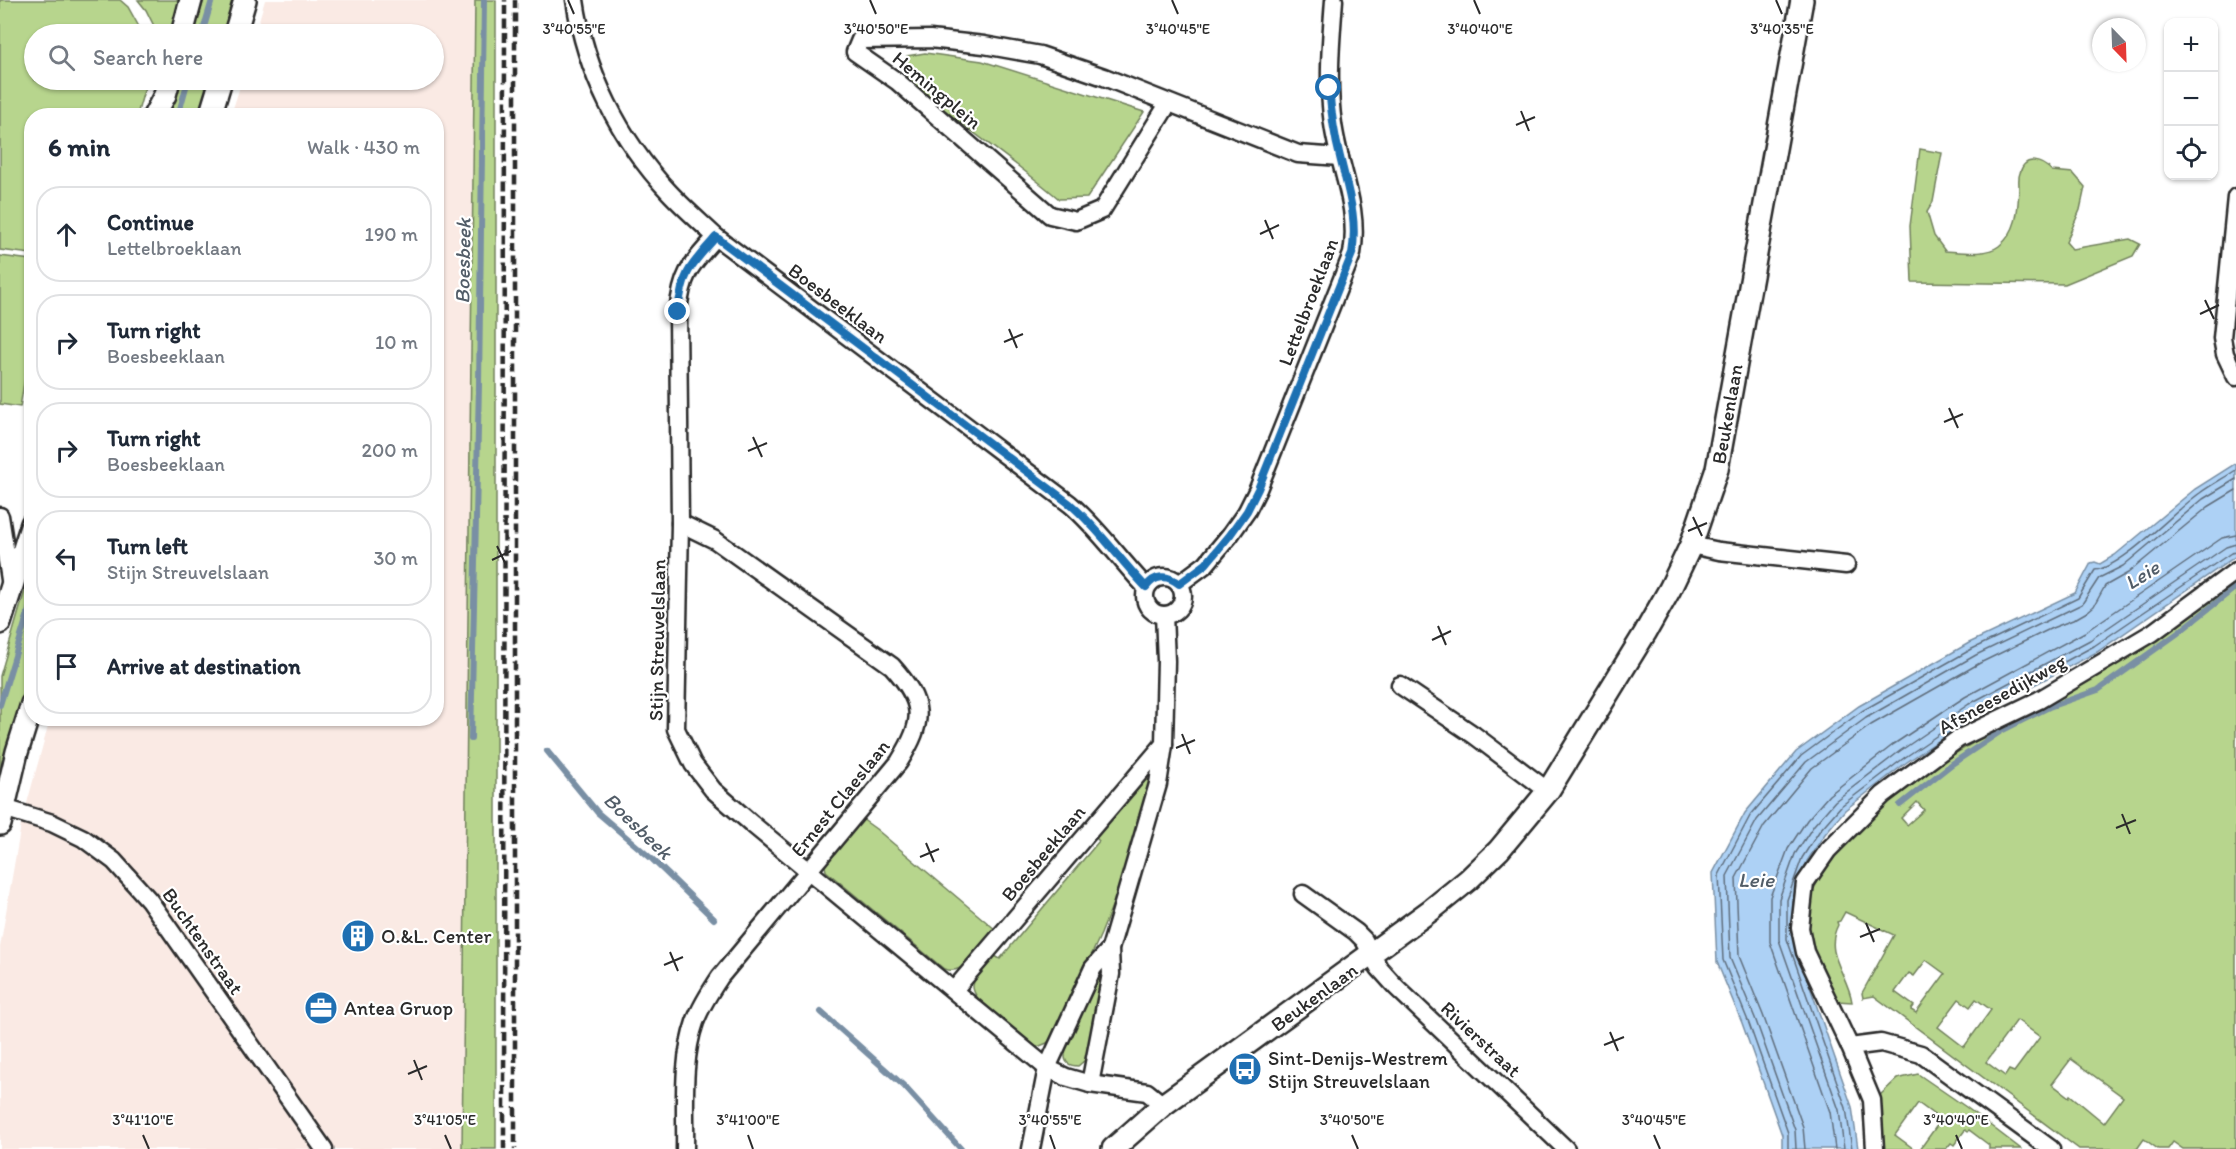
<!DOCTYPE html>
<html lang="en">
<head>
<meta charset="utf-8">
<style>
	body { margin:0; font-family:Itim,sans-serif; background:#f2f2f3; color:#1f2937 }
	.controls { position:absolute; right:18px; top:18px; display:grid; overflow:hidden; border-radius:12px; box-shadow:0 2px 4px #0004 }
	.controls button { width:54px; height:54px; display:grid; place-items:center; padding:0; border:0; border-bottom:2px solid #e0e1e3; background:#fff; color:#1f2937; font:30px sans-serif }
	.compass { position:absolute; left:2092px; top:18px; width:54px; height:54px; border-radius:50%; background:#fff; box-shadow:0 2px 4px #0004; rotate:157deg }
	.stop { position:absolute; width:18px; height:18px; margin:-14px; border:4px solid #1f6fb2; border-radius:50%; background:#fff }
	.stop.end { background:#1f6fb2; border-color:#fff; box-shadow:0 2px 6px #0008 }
	.list { margin:0; padding:0; list-style:none }
	h2 { display:flex; justify-content:space-between; align-items:center; height:78px; margin:0; padding:0 24px; font-size:26px }
	h2 small { font-size:20px; font-weight:400; color:#747a83 }
	.list li { display:grid; grid-template-columns:39px 1fr auto; gap:18px; align-items:center; box-sizing:border-box; height:96px; margin:0 12px 12px; padding:0 12px; border:2px solid #e0e1e3; border-radius:24px }
	.list b { display:block; font-size:22px; white-space:nowrap }
	.list p { margin:0; font-size:20px; white-space:nowrap; color:#747a83 }
	.list em { font-size:20px; font-style:normal; color:#747a83 }
	.icon { flex:none; width:33px; height:33px; fill:none; stroke:currentColor; stroke-width:2; stroke-linecap:round; stroke-linejoin:round }
	.map { position:relative; flex:none; width:2236px; height:1149px; overflow:hidden }
	.search { position:absolute; background:#fff; box-shadow:0 2px 4px #0004; left:24px; top:24px; width:420px; height:66px; display:flex; align-items:center; gap:15px; box-sizing:border-box; padding:0 21px; border-radius:33px; color:#747a83; font-size:22px }
	.panel { position:absolute; background:#fff; box-shadow:0 2px 4px #0004; left:24px; top:108px; width:420px; height:618px; border-radius:24px }
	.map>svg:first-child { display:block }
</style>
</head>
<body>
<div class="map">
<svg width="2236" height="1149" viewBox="0 0 2236 1149">
	<rect width="100%" height="100%" fill="#fff"/>
	<filter id="ink" filterUnits="userSpaceOnUse"><feTurbulence type="fractalNoise" baseFrequency=".0167" numOctaves="2"/><feDisplacementMap in="SourceGraphic" scale="12" xChannelSelector="R" yChannelSelector="G"/><feConvolveMatrix kernelMatrix="1 2 1 2 8 2 1 2 1" color-interpolation-filters="sRGB"/></filter>
	<g filter="url(#ink)">
		<!-- built -->
		<polygon fill="#faeae4" points="265,0 475,0 462,1149 0,1149 0,947 21,825 50,719 436,718 436,116 231,115 242,80 434,80 434,34 255,34"/>
		<!-- green -->
		<g fill="#b7d58d" stroke="#71805c" stroke-width="1.5" fill-rule="evenodd">
			<polygon points="0,0 120,0 128,7 143,34 34,34 34,80 147,80 137,115 32,116 31,254 0,250"/>
			<polygon points="138,0 183,0 172,34 158,34 146,10"/>
			<polygon points="204,0 238,0 227,34 193,34"/>
			<polygon points="475,0 496,0 496,1149 462,1149"/>
			<path d="M925,53L982,61L1144,112L1087,198L1059,199C1010,157 957,123 909,81L907,56Z"/>
			<polygon points="180,80 213,80 202,115 169,116"/>
			<path d="M1920,149L1942,153L1933,202L1927,212L1934,236L1945,251C1961,252 1986,256 1999,246C2018,231 2018,209 2019,187C2019,183 2018,177 2020,173C2025,154 2042,161 2052,171L2073,173L2085,187L2080,210L2066,242L2072,249L2130,239L2140,244L2133,256L2065,284L1912,282L1910,226Z"/>
			<polygon points="0,256 31,260 31,341 20,407 0,404"/>
			<polygon points="31,570 31,681 10,752 0,793 0,676"/>
			<path d="M2236,582V1149H2183L2173,1142L2168,1149H2158L2144,1139L2137,1149H2079L1874,996L1863,998L1862,993L1894,935L1845,912L1840,921L1837,922L1838,925C1823,954 1848,974 1852,1002L1836,1001C1821,969 1801,938 1809,902C1813,886 1823,872 1833,859C1900,770 2009,725 2104,672C2150,646 2194,614 2236,582ZM1917,802L1924,810L1907,825L1901,818ZM1926,960L1945,974L1916,1013L1911,1010L1914,1006L1895,992L1909,973L1914,976ZM1959,999L1970,1007L1976,999L1991,1010L1964,1047L1938,1027ZM2017,1020L2040,1037L2014,1072L2009,1070L2005,1076L1986,1062ZM2071,1059L2123,1097L2104,1123L2070,1095L2069,1097L2052,1084Z"/>
			<path d="M1144,777H1147L1149,784L1116,896L1101,934L1055,1035L1047,1043L1035,1048C1021,1037 972,1003 973,986C974,975 988,964 995,956L1000,959L1099,841L1094,836Z"/>
			<path d="M862,819L876,829L996,930C984,945 966,977 944,969L826,871L825,866Z"/>
			<path d="M1098,974L1104,975L1085,1060L1078,1066C1071,1066 1065,1064 1065,1056C1064,1040 1091,991 1098,974Z"/>
			<polygon points="1918,1074 1966,1107 2021,1149 1989,1149 1989,1145 1969,1130 1968,1132 1965,1130 1954,1145 1951,1143 1946,1149 1920,1149 1941,1120 1918,1103 1895,1135 1914,1149 1882,1149 1879,1096 1897,1079"/>
		</g>
		<!-- water -->
		<polygon fill="#add1f5" stroke="#798fa4" stroke-width="1.5" points="2236,463 2236,556 2097,652 1975,716 1907,762 1845,810 1825,834 1807,861 1793,901 1793,938 1852,1107 1858,1149 1782,1149 1782,1135 1742,1023 1717,962 1713,873 1745,813 1796,752 1859,706 1969,643 2075,593 2091,563 2095,562 2100,564 2115,555 2195,489"/>
		<g fill="none" stroke-linecap="round" stroke-linejoin="round">
			<!-- shore -->
			<g stroke="#5f6d7c" stroke-width="1.5">
				<path d="M1788,1149V1133L1748,1021L1723,960L1719,875L1750,816L1801,756L1862,711L1972,649L2078,598L2095,570C2122,568 2175,510 2200,493C2211,485 2224,478 2236,470"/>
				<polyline points="1796,1149 1795,1130 1755,1018 1730,958 1727,876 1757,820 1806,762 1866,718 1976,655 2082,604 2099,578 2123,566 2203,499 2236,479"/>
				<polyline points="1805,1149 1803,1127 1763,1015 1739,956 1736,878 1764,826 1812,768 1871,725 1980,663 2052,628 2073,620 2087,612 2094,606 2105,586 2128,573 2208,507 2236,490"/>
				<polyline points="1835,1149 1830,1112 1770,942 1770,897 1788,849 1807,820 1829,795 1894,744 1965,697 2085,632 2222,538 2236,535"/>
				<polyline points="1844,1149 1839,1110 1779,940 1779,899 1795,854 1814,825 1835,801 1900,751 1969,704 2090,640 2226,547 2236,544"/>
				<polyline points="1852,1149 1846,1108 1787,939 1787,900 1802,858 1820,830 1841,806 1904,758 1973,711 2094,646 2231,553 2236,552"/>
			</g>
			<!-- stream -->
			<g stroke="#798fa4" stroke-width="6">
				<polyline points="202,34 212,0"/>
				<polyline points="178,116 188,80"/>
				<polyline points="0,705 32,600"/>
				<polyline points="471,739 479,385 484,0"/>
				<polyline points="547,751 598,813 652,859 714,919"/>
				<polyline points="1900,805 1952,764 2001,731 2049,707 2098,690 2178,633 2236,587"/>
				<polyline points="821,1012 904,1086 961,1149"/>
			</g>
			<!-- minor casing -->
			<g stroke="#2b2b2b" stroke-width="21">
				<g id="minor">
					<path d="M575,0C585,71 620,140 669,192C684,208 700,222 716,237L1070,504C1099,529 1120,560 1146,587"/>
					<polyline points="1168,104 1102,210 1076,221 1050,215 898,82 855,52 860,40 930,39 984,45 1040,55 1104,77 1298,154 1340,157"/>
					<polyline points="2236,197 2222,338 2225,354 2236,377"/>
					<path d="M716,237C690,266 682,273 678,312L680,523L676,729L693,764L713,790L752,824L1047,1068L1066,1077L1090,1084L1147,1092L1163,1105"/>
					<polyline points="0,516 11,586"/>
					<path d="M680,523L715,540L892,666C925,703 925,720 899,762L720,977C710,992 701,1006 695,1022C681,1062 686,1108 685,1149"/>
					<polyline points="1691,545 1719,551 1846,565"/>
					<circle cx="1164" cy="596" r="19"/>
					<path d="M1179,584L1206,564L1230,535L1247,511L1258,489L1352,254C1360,206 1339,169 1333,124C1327,82 1331,41 1334,0"/>
					<polyline points="1400,685 1474,735 1548,791"/>
					<polyline points="4,808 52,823 83,838 114,861 149,900 324,1149"/>
					<polyline points="1303,894 1356,932 1364,940 1379,968 1396,987 1566,1149"/>
					<polyline points="954,990 1164,744 1166,661 1164,615"/>
					<polyline points="1850,1047 1881,1043 1921,1054 2051,1149"/>
					<polyline points="1090,1084 1111,974 1110,949 1158,784 1164,745"/>
					<polyline points="1031,1149 1047,1068 1093,968 1110,949"/>
					<polyline points="1875,1149 1872,1100 1850,1047 1805,952 1800,928 1805,883 1828,850 1883,795 1958,739 2039,700 2152,633 2236,571"/>
				</g>
			</g>
			<!-- tertiary casing -->
			<g stroke="#2b2b2b" stroke-width="26">
				<g id="tertiary">
					<polyline points="182,34 191,0"/>
					<polyline points="235,34 245,0"/>
					<polyline points="154,116 165,95 169,80"/>
					<polyline points="210,116 221,80"/>
					<polyline points="0,623 32,524"/>
					<polyline points="0,824 17,752 32,704"/>
					<polyline points="1113,1149 1163,1105 1431,910 1468,880 1499,850 1548,791 1645,633 1670,589 1691,545 1717,469 1802,0"/>
				</g>
			</g>
			<!-- minor -->
			<use href="#minor" stroke="#fff" stroke-width="16"/>
			<!-- tertiary -->
			<use href="#tertiary" stroke="#fff" stroke-width="21"/>
			<!-- rail -->
			<g stroke="#2b2b2b" stroke-width="4.5" stroke-dasharray="9 4.5" stroke-linecap="butt">
				<polyline points="515,0 515,1149"/>
				<polyline points="504,1149 505,0"/>
			</g>
		</g>
	</g>
	<g fill="none" stroke-linecap="round" stroke-linejoin="round" filter="url(#ink)">
		<!-- route -->
		<path stroke="#1f6fb2" stroke-width="8" d="M678,312C682,273 690,266 716,237L1070,504C1099,529 1120,560 1146,587C1155,575 1167,574 1179,584L1206,564L1230,535L1247,511L1258,489L1352,254C1358,218 1348,191 1340,157C1334,134 1331,111 1329,88"/>
	</g>
	<!-- ticks -->
	<path fill="none" stroke="#2b2b2b" stroke-width="2" d="M568,0L574,14M870,0L876,14M1172,0L1178,14M1474,0L1480,14M1776,0L1782,14M1521,111L1529,131M1516,125L1535,117M1265,220L1273,239M1260,234L1279,225M2205,300L2214,319M2200,314L2219,305M1009,329L1017,348M1004,342L1023,334M1949,408L1958,428M1944,422L1963,414M753,437L762,457M748,451L767,443M1693,517L1702,536M1688,531L1707,523M497,546L506,565M492,560L511,551M1438,626L1446,645M1432,640L1451,631M1182,734L1190,754M1176,748L1195,740M2122,814L2130,834M2116,828L2136,820M926,843L934,862M920,857L939,849M1866,923L1874,942M1860,937L1880,929M670,952L678,971M664,965L683,957M1610,1032L1618,1051M1604,1045L1624,1037M414,1060L422,1080M408,1074L427,1066M143,1135L149,1149M445,1135L451,1149M748,1135L753,1149M1050,1135L1055,1149M1352,1135L1358,1149M1654,1135L1660,1149M1956,1135L1962,1149"/>
	<!-- icons -->
	<defs>
		<g id="building-disc" transform="scale(1.725)"><circle r="9.5" fill="#1f6fb2" stroke="#fff"/><path d="M-4-6H4V6H1V3H-1V6H-4ZM-2.5-4.3h1.7v1.8h-1.7ZM.8-4.3h1.7v1.8H.8ZM-2.5-1h1.7V.8h-1.7ZM.8-1h1.7V.8H.8Z" fill="#fff"/></g>
		<g id="office-disc" transform="scale(1.725)"><circle r="9.5" fill="#1f6fb2" stroke="#fff"/><path d="M-6-3h4V-5.5h4V-3h4V5H-6ZM-1-4.5V-3h2v-1.5ZM-6 0V1H6V0Z" fill="#fff"/></g>
		<g id="bus-disc" transform="scale(1.725)"><circle r="9.5" fill="#1f6fb2" stroke="#fff"/><path d="M-5-6H5V4H4V6H2V4H-2V6H-4V4H-5ZM-3.5-4V0h7V-4ZM-3.5 1.2v1.5H-2V1.2ZM2 1.2v1.5H3.5V1.2Z" fill="#fff"/></g>
	</defs>
	<g fill-rule="evenodd">
		<use href="#building-disc" x="358" y="936"/>
		<use href="#office-disc" x="321" y="1008"/>
		<use href="#bus-disc" x="1245" y="1069"/>
	</g>
	<g text-anchor="middle" stroke-width="4.5" stroke-linejoin="round" paint-order="stroke">
		<!-- street labels -->
		<g font-size="20" fill="#2b2b2b" stroke="#fff">
			<text transform="translate(937 90) rotate(40)" y="7">Hemingplein</text>
			<text transform="translate(1308 302) rotate(-69)" y="7">Lettelbroeklaan</text>
			<text transform="translate(838 303) rotate(37)" y="7">Boesbeeklaan</text>
			<text transform="translate(1727 414) rotate(-80)" y="7">Beukenlaan</text>
			<text transform="translate(657 640) rotate(-89)" y="7">Stijn Streuvelslaan</text>
			<text transform="translate(2002 694) rotate(-29)" y="7">Afsneesedijkweg</text>
			<text transform="translate(840 798) rotate(-51)" y="7">Ernest Claeslaan</text>
			<text transform="translate(1043 853) rotate(-50)" y="7">Boesbeeklaan</text>
			<text transform="translate(203 941) rotate(55)" y="7">Buchtenstraat</text>
			<text transform="translate(1314 997) rotate(-36)" y="7">Beukenlaan</text>
			<text transform="translate(1481 1039) rotate(43)" y="7">Rivierstraat</text>
		</g>
		<!-- poi labels -->
		<g font-size="20" fill="#2b2b2b" stroke="#fff" text-anchor="start">
			<text x="381" y="943">O.&amp;L. Center</text>
			<text x="344" y="1015">Antea Gruop</text>
			<text x="1268" y="1065">Sint-Denijs-Westrem<tspan x="1268" dy="23">Stijn Streuvelslaan</tspan></text>
		</g>
		<!-- water labels -->
		<g font-size="21" font-style="italic" fill="#525d68" stroke="#fff">
			<text transform="translate(463 261) rotate(-89)" y="7">Boesbeek</text>
			<text transform="translate(2142 575) rotate(-32)" y="7">Leie</text>
			<text transform="translate(638 826) rotate(44)" y="7">Boesbeek</text>
			<text x="1756" y="887">Leie</text>
		</g>
	</g>
	<g font-size="15" text-anchor="middle" fill="#2b2b2b" stroke="#fff" stroke-width="4.5" stroke-linejoin="round" paint-order="stroke">
		<text x="574" y="34">3°40'55"E</text>
		<text x="876" y="34">3°40'50"E</text>
		<text x="1178" y="34">3°40'45"E</text>
		<text x="1480" y="34">3°40'40"E</text>
		<text x="1782" y="34">3°40'35"E</text>
		<text x="143" y="1125">3°41'10"E</text>
		<text x="445" y="1125">3°41'05"E</text>
		<text x="748" y="1125">3°41'00"E</text>
		<text x="1050" y="1125">3°40'55"E</text>
		<text x="1352" y="1125">3°40'50"E</text>
		<text x="1654" y="1125">3°40'45"E</text>
		<text x="1956" y="1125">3°40'40"E</text>
	</g>
</svg>
<div class="controls">
<button>+</button>
<button>−</button>
<button><svg class="icon" aria-label="locate" viewBox="0 0 24 24"><circle cx="12" cy="12" r="6"/><path d="M12 2v4M12 18v4M2 12h4M18 12h4"/></svg></button>
</div>
<svg class="compass" viewBox="-18 -18 36 36"><path d="M0-13l5 13h-10z" fill="#e53935"/><path d="M0 13l5-13h-10z" fill="#747a83"/></svg>
<div class="stop" style="left:1329px;top:88px"></div>
<div class="stop end" style="left:678px;top:312px"></div>
<div class="search"><svg class="icon" aria-label="search" viewBox="0 0 24 24"><circle cx="10" cy="10" r="6"/><path d="M15 15l6 6"/></svg>Search here</div>
<section class="panel">
<h2>6 min<small>Walk · 430 m</small></h2>
<ul class="list">
<li><svg class="icon" aria-label="ahead" viewBox="0 0 24 24"><path d="M12 20V5M6 11l6-6 6 6"/></svg><div><b>Continue</b><p>Lettelbroeklaan</p></div><em>190 m</em></li>
<li><svg class="icon" aria-label="right" viewBox="0 0 24 24"><path d="M7 20v-9h11M14 6l5 5-5 5"/></svg><div><b>Turn right</b><p>Boesbeeklaan</p></div><em>10 m</em></li>
<li><svg class="icon" aria-label="right" viewBox="0 0 24 24"><path d="M7 20v-9h11M14 6l5 5-5 5"/></svg><div><b>Turn right</b><p>Boesbeeklaan</p></div><em>200 m</em></li>
<li><svg class="icon" aria-label="left" viewBox="0 0 24 24"><path d="M17 20v-9H6M10 6l-5 5 5 5"/></svg><div><b>Turn left</b><p>Stijn Streuvelslaan</p></div><em>30 m</em></li>
<li><svg class="icon" aria-label="arrive" viewBox="0 0 24 24"><path d="M6 21V4h12l-3 4 3 4H6"/></svg><div><b>Arrive at destination</b></div></li>
</ul>
</section>
</div>
</body>
</html>
